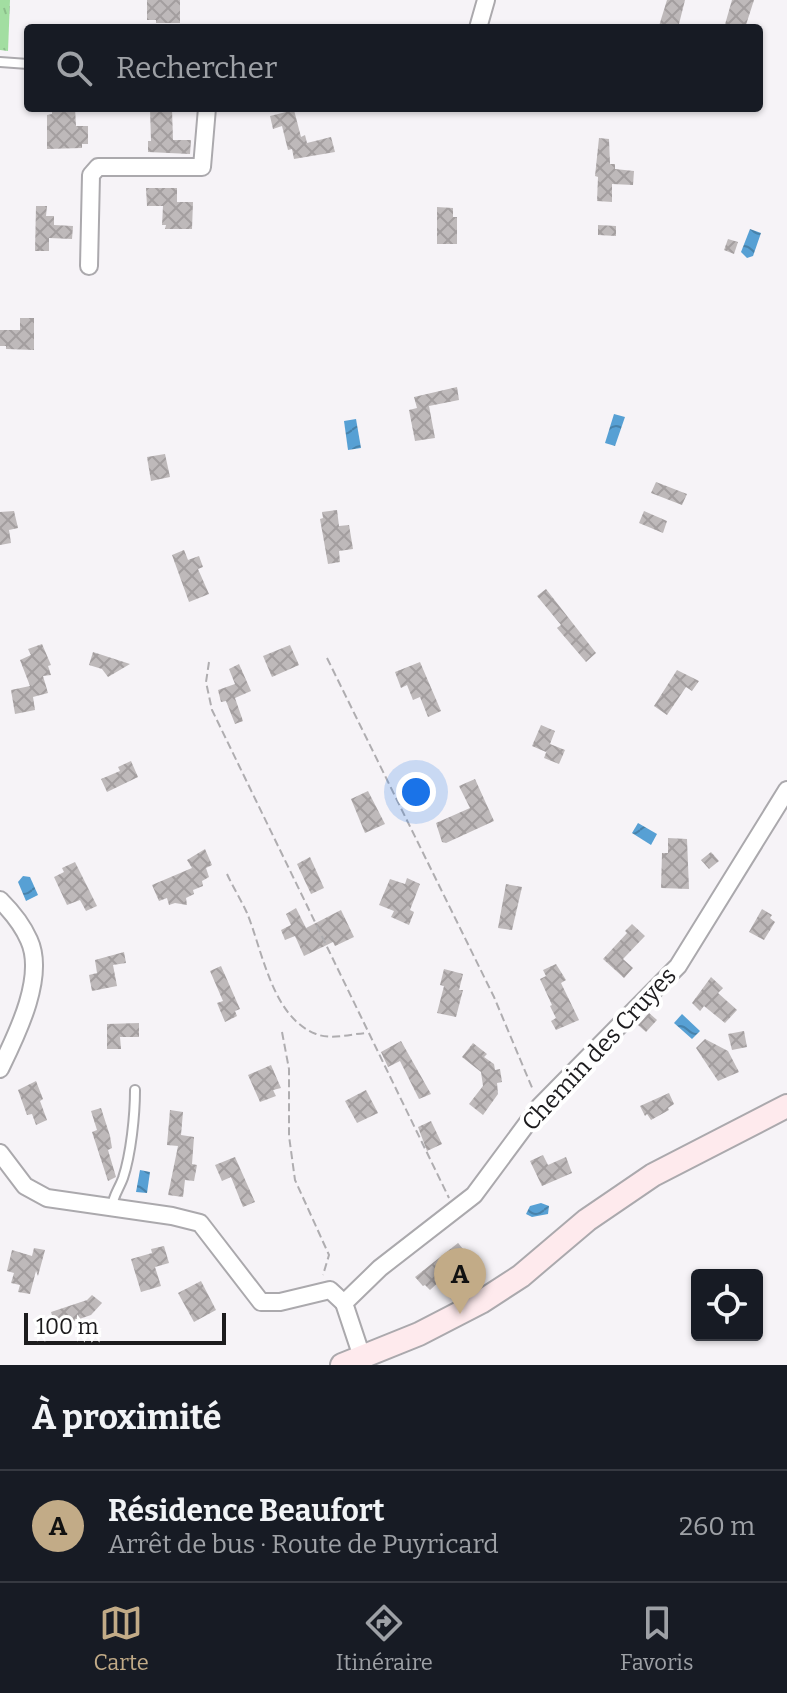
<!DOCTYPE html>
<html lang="fr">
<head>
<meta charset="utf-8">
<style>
	body { margin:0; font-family:Bitter,serif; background:#242831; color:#f1f3f6 }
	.controls { position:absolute; right:24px; bottom:24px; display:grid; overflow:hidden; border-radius:8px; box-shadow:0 2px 6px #0004 }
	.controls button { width:72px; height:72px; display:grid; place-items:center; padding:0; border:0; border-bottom:2px solid #363941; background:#171b24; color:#f1f3f6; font:40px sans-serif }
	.scale { position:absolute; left:24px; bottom:20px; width:202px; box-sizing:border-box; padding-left:8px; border:4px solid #1c1b1d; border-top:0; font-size:22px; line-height:28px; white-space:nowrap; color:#1c1b1d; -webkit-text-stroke:6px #fff; paint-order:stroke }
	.you { position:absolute; left:416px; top:792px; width:28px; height:28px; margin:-20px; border:6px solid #fff; border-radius:50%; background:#1a73e8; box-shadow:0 0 0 12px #1a73e833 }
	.badge { display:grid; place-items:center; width:52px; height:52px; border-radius:50%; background:#c2ab87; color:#111; font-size:26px; font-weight:700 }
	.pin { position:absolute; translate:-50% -66px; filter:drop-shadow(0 2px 4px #0008) }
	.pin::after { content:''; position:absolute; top:42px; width:28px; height:24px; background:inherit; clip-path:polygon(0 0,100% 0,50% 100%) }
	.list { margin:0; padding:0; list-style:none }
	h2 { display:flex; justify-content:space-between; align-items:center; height:104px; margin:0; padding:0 32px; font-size:34px }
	h2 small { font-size:26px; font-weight:400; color:#9ea1a6 }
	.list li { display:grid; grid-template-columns:52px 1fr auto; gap:24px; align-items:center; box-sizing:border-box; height:112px; padding:0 32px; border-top:2px solid #363941 }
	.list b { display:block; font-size:30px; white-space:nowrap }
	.list p { margin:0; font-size:26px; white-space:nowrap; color:#9ea1a6 }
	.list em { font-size:26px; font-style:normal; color:#9ea1a6 }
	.icon { flex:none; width:44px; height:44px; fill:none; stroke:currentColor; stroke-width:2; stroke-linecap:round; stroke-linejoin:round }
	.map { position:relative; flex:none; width:787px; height:1365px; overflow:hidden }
	.search { position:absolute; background:#171b24; box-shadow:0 2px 6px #0004; left:24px; right:24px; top:24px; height:88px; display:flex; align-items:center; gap:20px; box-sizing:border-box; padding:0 28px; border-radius:8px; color:#9ea1a6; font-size:30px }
	.sheet { height:216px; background:#171b24 }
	nav { display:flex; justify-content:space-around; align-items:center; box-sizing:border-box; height:112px; border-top:2px solid #363941; background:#171b24; font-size:22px; color:#9ea1a6 }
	nav a { display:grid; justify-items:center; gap:4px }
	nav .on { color:#c2ab87 }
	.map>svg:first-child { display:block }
</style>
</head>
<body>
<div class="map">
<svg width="787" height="1365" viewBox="0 0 787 1365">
	<defs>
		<pattern id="grass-tufts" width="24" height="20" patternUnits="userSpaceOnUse" patternTransform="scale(2)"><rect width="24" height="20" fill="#a2dea1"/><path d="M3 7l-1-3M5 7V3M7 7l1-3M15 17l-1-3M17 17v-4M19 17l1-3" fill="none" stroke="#8bbe8a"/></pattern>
		<pattern id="water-waves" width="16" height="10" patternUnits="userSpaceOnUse" patternTransform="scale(2)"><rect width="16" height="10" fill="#57a0d4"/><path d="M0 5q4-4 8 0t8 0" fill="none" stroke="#4782ab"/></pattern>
		<pattern id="building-cross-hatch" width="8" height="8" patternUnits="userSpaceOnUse" patternTransform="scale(2)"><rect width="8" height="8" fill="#beb9ba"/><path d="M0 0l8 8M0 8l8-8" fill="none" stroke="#a39e9f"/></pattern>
	</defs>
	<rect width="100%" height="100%" fill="#f6f3f7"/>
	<!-- grass -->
	<polygon fill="url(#grass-tufts)" points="0,0 10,0 8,51 0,50"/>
	<!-- water -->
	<g fill="url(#water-waves)">
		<polygon points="750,229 761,233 753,256 747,258 741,252"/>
		<polygon points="614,414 625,417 615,446 605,443"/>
		<polygon points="356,419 361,448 348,450 344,421"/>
		<polygon points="638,823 657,834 651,845 632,833"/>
		<polygon points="23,876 30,877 38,895 26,901 18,882"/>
		<polygon points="682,1014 700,1031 692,1039 674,1023"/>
		<polygon points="140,1170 150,1172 147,1193 136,1192"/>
		<polygon points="541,1203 549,1206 548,1214 532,1217 526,1214 530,1206"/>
	</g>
	<!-- building -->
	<g fill="url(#building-cross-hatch)">
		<polygon points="147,0 180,0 180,23 156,23 156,20 147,20"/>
		<polygon points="667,0 685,0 678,28 659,26"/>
		<polygon points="732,0 754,0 745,28 724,28"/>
		<polygon points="52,108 75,108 76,126 88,126 88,144 82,144 82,148 47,149 47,115 52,114"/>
		<polygon points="150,108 172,109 173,140 191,140 190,154 148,152 148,141 151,141"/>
		<polygon points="294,110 301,137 305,135 307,143 331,137 335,152 294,159 292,149 288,150 282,126 273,129 270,116"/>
		<polygon points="599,138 609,139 610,164 615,164 615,169 634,171 633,185 612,184 612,202 597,201 598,177 595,176"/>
		<polygon points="146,188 177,188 177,202 193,202 192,229 165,229 166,225 162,225 163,206 147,206"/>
		<polygon points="36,206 47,206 46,216 54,216 54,225 73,226 72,239 49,238 49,251 35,251"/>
		<polygon points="437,207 453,208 453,217 457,217 457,244 437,244"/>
		<polygon points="598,225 616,226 616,236 598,235"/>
		<polygon points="728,239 738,242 734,254 724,250"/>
		<polygon points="20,318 34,318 34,350 6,349 6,346 0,346 0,330 20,330"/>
		<polygon points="457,387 459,400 429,406 435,438 415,441 409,410 417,408 414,397"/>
		<polygon points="165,454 170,477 151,481 147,457"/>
		<polygon points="656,482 687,494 682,505 651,493"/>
		<polygon points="337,510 339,526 349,525 353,549 339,551 340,562 328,564 320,519 323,518 322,512"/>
		<polygon points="14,511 18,528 9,530 11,543 0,545 0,512"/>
		<polygon points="644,511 667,521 663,533 639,523"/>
		<polygon points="184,550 188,560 199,556 203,567 198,569 209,594 189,602 172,555"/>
		<polygon points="546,589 596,653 586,662 557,628 561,625 537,596"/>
		<polygon points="42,644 51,665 48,666 51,675 43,676 48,693 33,697 35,710 15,714 11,690 30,686 20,660 31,655 28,649"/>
		<polygon points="290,645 299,665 272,677 263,656"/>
		<polygon points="93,652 130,664 108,677 102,669 89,665"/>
		<polygon points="420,662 441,711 428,717 420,697 413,700 407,685 401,688 395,672"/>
		<polygon points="239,664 251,691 235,698 243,721 235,724 226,701 221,702 218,690 235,684 229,669"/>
		<polygon points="677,670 699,681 692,691 686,687 667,715 654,706"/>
		<polygon points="541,725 555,731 550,744 565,750 559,764 544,758 547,750 546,752 532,746"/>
		<polygon points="131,761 138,777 107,792 101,779 120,771 118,767"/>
		<polygon points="475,779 494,821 446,843 442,842 436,823 470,808 459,786"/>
		<polygon points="368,791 385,824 365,833 351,799"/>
		<polygon points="668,838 687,839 689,889 661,888 662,853 668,853"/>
		<polygon points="205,849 212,865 206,868 209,877 202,881 203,886 193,890 194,894 186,898 187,905 175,903 169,905 167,898 159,901 152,885 192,868 187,860"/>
		<polygon points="711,852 719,861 709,869 701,860"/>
		<polygon points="310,857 324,888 311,894 297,864"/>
		<polygon points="75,862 97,906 86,911 80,900 67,905 54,877 64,872 62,868"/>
		<polygon points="407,878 420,884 410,910 414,912 409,925 391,917 394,911 379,905 390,879 405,884"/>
		<polygon points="506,884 522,887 512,930 498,928"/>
		<polygon points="296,908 306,928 341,910 354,937 335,946 333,942 304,956 295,936 285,940 281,930 291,925 286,914"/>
		<polygon points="762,909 772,915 770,918 775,922 764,940 749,932"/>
		<polygon points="632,924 645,936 623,959 633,968 624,978 603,959 627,933 625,931"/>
		<polygon points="124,952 126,963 113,965 117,986 92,991 89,975 97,973 95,960"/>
		<polygon points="556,964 566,980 561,983 579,1020 556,1030 551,1021 556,1018 550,1006 552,1005 540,979 546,976 543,970"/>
		<polygon points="221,966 240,1009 235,1011 237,1016 225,1022 217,1003 223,1001 210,971"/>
		<polygon points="444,969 463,974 459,990 463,990 456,1017 437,1013 444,986 440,985"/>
		<polygon points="711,977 723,988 718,993 737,1010 725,1023 704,1006 700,1011 692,1003"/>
		<polygon points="649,1013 657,1020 646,1032 638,1025"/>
		<polygon points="139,1023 139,1037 120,1037 121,1049 107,1049 107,1024"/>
		<polygon points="744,1031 747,1047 732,1050 728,1034"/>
		<polygon points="705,1039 728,1051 739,1072 718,1081 696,1048"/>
		<polygon points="401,1041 431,1094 419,1099 400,1061 388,1067 381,1052"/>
		<polygon points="473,1043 487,1054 484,1057 494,1064 495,1070 500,1069 502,1082 497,1083 498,1094 483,1115 469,1104 483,1086 481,1072 462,1057"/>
		<polygon points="271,1065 281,1088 273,1090 276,1096 260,1102 248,1075"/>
		<polygon points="36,1081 43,1099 40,1101 47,1120 36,1125 32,1114 27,1115 18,1090"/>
		<polygon points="366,1090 378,1113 357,1123 345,1101"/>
		<polygon points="669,1093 674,1104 668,1108 669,1110 651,1120 647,1114 645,1116 640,1106"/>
		<polygon points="101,1108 110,1136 112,1148 108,1150 116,1177 108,1181 92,1132 97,1130 91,1111"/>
		<polygon points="170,1110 183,1112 181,1135 194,1137 192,1164 197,1165 194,1181 185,1180 183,1197 168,1195 178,1146 167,1145"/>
		<polygon points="431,1121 442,1144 427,1151 418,1127"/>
		<polygon points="543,1155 548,1165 566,1157 572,1173 542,1186 530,1161"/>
		<polygon points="235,1157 255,1202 243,1207 231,1177 222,1181 215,1165"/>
		<polygon points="458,1243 468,1255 430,1290 425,1285 423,1286 415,1277"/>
		<polygon points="164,1246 169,1263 155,1267 161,1286 141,1292 131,1259 152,1253 151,1249"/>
		<polygon points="34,1248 45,1250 38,1276 36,1271 30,1294 18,1292 20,1285 11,1283 14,1273 7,1271 12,1250 32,1256"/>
		<polygon points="201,1281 216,1310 194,1322 178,1293"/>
		<polygon points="92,1295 102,1303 91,1315 56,1327 51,1312 87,1300"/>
	</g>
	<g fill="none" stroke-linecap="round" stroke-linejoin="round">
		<!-- service casing -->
		<g stroke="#aba9ad" stroke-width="12">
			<g id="service">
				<polyline points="0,62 28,64"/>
				<path d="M112,1207C113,1196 119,1189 123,1178C131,1154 135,1115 135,1090"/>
			</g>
		</g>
		<!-- minor casing -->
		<g stroke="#aba9ad" stroke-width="20">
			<g id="minor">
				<polyline points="478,28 486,0"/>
				<polyline points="89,266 91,175 98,167 202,167 207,108"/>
				<path d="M0,900C12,912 22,924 29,940C46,977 16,1036 0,1069"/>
				<polyline points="0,1153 25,1186 47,1198 172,1216 200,1223 261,1302 280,1302 330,1290 344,1303"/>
				<polyline points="362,1357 344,1303 380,1268 474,1195 540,1106 678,966 787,790"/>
			</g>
		</g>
		<!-- secondary casing -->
		<g stroke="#aba9ad" stroke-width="26">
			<polyline id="secondary" points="342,1365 419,1334 481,1302 521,1276 587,1220 653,1175 787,1106"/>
		</g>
		<!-- path -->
		<g stroke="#afadb0" stroke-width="2" stroke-dasharray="8 4" stroke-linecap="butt">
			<polyline points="327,658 494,997 533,1090"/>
			<polyline points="209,662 206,682 212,710 449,1198"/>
			<path d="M227,874C233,887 241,900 247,913C263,952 272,1017 316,1034C331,1040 351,1034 366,1033"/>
			<polyline points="282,1032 289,1069 289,1136 295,1180 329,1255 323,1275"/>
		</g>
		<!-- service -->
		<use href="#service" stroke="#fff" stroke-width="8"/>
		<!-- minor -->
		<use href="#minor" stroke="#fff" stroke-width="16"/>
		<!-- secondary -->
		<use href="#secondary" stroke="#feeaed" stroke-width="22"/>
	</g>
	<g text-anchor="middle" stroke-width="8" stroke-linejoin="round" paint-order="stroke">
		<!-- street labels -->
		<g font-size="24" fill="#1c1b1d" stroke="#fff">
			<text transform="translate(599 1049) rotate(-47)" y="8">Chemin des Cruyes</text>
		</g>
	</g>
</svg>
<div class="controls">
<button><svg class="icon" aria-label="locate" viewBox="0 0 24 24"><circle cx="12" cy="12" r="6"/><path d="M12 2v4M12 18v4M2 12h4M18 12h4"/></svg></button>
</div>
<div class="scale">100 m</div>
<div class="you"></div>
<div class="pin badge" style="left:460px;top:1314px">A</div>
<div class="search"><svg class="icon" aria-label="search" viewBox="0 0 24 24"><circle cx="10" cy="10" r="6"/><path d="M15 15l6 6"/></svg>Rechercher</div>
</div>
<section class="sheet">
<h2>À proximité<small></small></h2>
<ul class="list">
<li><span class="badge">A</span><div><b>Résidence Beaufort</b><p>Arrêt de bus · Route de Puyricard</p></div><em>260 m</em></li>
</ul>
</section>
<nav>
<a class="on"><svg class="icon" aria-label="map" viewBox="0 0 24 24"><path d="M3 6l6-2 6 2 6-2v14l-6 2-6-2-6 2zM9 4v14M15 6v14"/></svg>Carte</a>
<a><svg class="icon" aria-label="directions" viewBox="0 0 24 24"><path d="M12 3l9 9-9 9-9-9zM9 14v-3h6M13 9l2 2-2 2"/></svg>Itinéraire</a>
<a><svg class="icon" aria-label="saved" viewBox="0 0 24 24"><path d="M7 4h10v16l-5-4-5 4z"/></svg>Favoris</a>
</nav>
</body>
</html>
